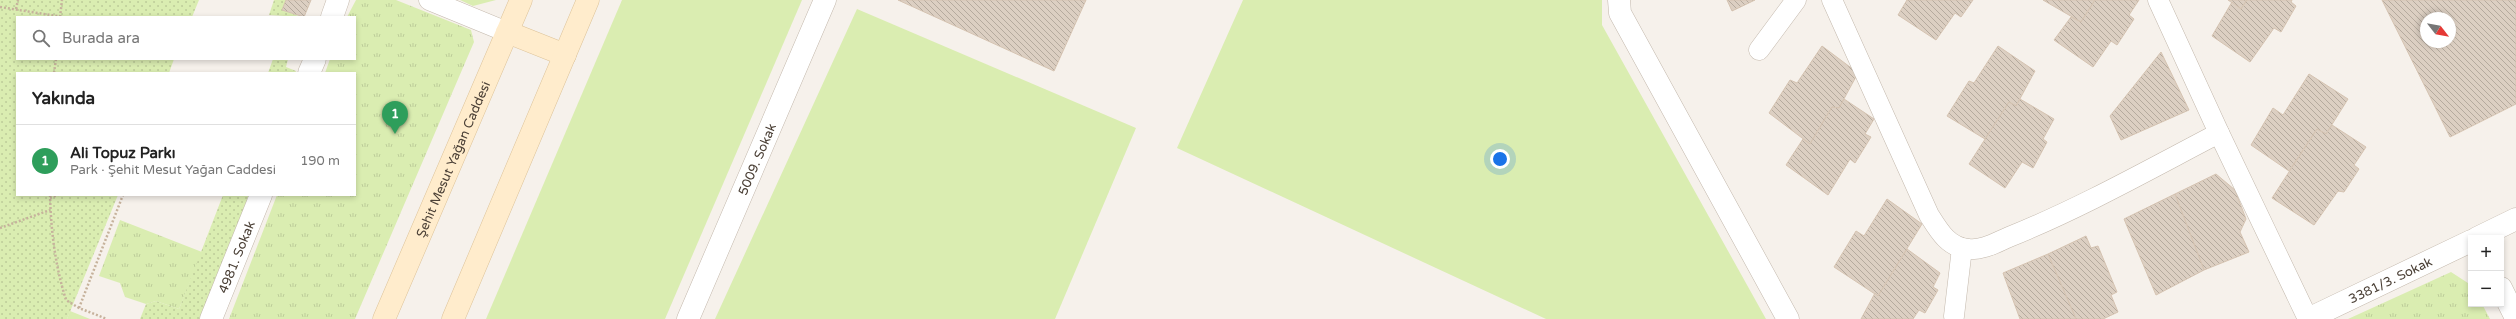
<!DOCTYPE html>
<html lang="tr">
<head>
<meta charset="utf-8">
<style>
	body { margin:0; font-family:"Varela Round",sans-serif; background:#f2f2f2; color:#222 }
	.controls { position:absolute; right:12px; bottom:12px; display:grid; overflow:hidden; border-radius:0px; box-shadow:0 2px 6px #0003 }
	.controls button { width:36px; height:36px; display:grid; place-items:center; padding:0; border:0; border-bottom:1px solid #e0e0e0; background:#fff; color:#222; font:20px sans-serif }
	.compass { position:absolute; left:2420px; top:12px; width:36px; height:36px; border-radius:50%; background:#fff; box-shadow:0 2px 6px #0003; rotate:121deg }
	.you { position:absolute; left:1500px; top:159px; width:14px; height:14px; margin:-10px; border:3px solid #fff; border-radius:50%; background:#1a73e8; box-shadow:0 0 0 6px #1a73e833 }
	.badge { display:grid; place-items:center; width:26px; height:26px; border-radius:50%; background:#ff1f19; color:#fff; font-size:13px; font-weight:700 }
	.pin { position:absolute; translate:-50% -33px; filter:drop-shadow(0 1px 2px #0008) }
	.pin::after { content:''; position:absolute; top:21px; width:14px; height:12px; background:inherit; clip-path:polygon(0 0,100% 0,50% 100%) }
	.list { margin:0; padding:0; list-style:none }
	h2 { display:flex; justify-content:space-between; align-items:center; height:52px; margin:0; padding:0 16px; font-size:17px }
	h2 small { font-size:13px; font-weight:400; color:#767676 }
	.list li { display:grid; grid-template-columns:26px 1fr auto; gap:12px; align-items:center; box-sizing:border-box; height:72px; padding:0 16px; border-top:1px solid #e0e0e0 }
	.list b { display:block; font-size:15px; white-space:nowrap }
	.list p { margin:0; font-size:13px; white-space:nowrap; color:#767676 }
	.list em { font-size:13px; font-style:normal; color:#767676 }
	.icon { flex:none; width:22px; height:22px; fill:none; stroke:currentColor; stroke-width:2; stroke-linecap:round; stroke-linejoin:round }
	.map { position:relative; flex:none; width:2516px; height:319px; overflow:hidden }
	.search { position:absolute; background:#fff; box-shadow:0 2px 6px #0003; left:16px; top:16px; width:340px; height:44px; display:flex; align-items:center; gap:10px; box-sizing:border-box; padding:0 14px; border-radius:0px; color:#767676; font-size:15px }
	.panel { position:absolute; background:#fff; box-shadow:0 2px 6px #0003; left:16px; top:72px; width:340px; height:124px; border-radius:0px }
	.map>svg:first-child { display:block }
</style>
</head>
<body>
<div class="map">
<svg width="2516" height="319" viewBox="0 0 2516 319">
	<defs>
		<pattern id="park-tufts" width="24" height="20" patternUnits="userSpaceOnUse"><rect width="24" height="20" fill="#daedb1"/><path d="M3 7l-1-3M5 7V3M7 7l1-3M15 17l-1-3M17 17v-4M19 17l1-3" fill="none" stroke="#bdcc99"/></pattern>
		<pattern id="garden-dots" width="8" height="8" patternUnits="userSpaceOnUse"><rect width="8" height="8" fill="#daedb1"/><path d="M2 2h.1M6 6h.1" fill="none" stroke="#bdcc99" stroke-width="1.8" stroke-linecap="round"/></pattern>
		<pattern id="building-back-hatch" width="6" height="6" patternUnits="userSpaceOnUse"><rect width="6" height="6" fill="#dccfc2"/><path d="M-1 5l2 2M0 0l6 6M5-1l2 2" fill="none" stroke="#b5aa9e"/></pattern>
	</defs>
	<rect width="100%" height="100%" fill="#f6f1eb"/>
	<!-- grass -->
	<g fill="#daedb1">
		<polygon points="622,0 802,0 665,319 486,319"/>
		<polygon points="1243,0 1602,0 1602,25 1766,319 1546,319 1177,148"/>
		<polygon points="857,9 1136,128 1055,319 715,319"/>
		<polygon points="70,311 90,319 67,319"/>
	</g>
	<!-- park -->
	<g fill="url(#park-tufts)">
		<polygon points="356,0 396,0 471,30 474,42 355,319 229,319 277,195 355,195 355,73 325,73 330,59 355,59 355,17 347,17"/>
		<polygon points="460,0 496,0 473,6"/>
		<polygon points="120,220 202,252 179,309 156,301 146,304 125,297 120,283 99,276"/>
		<polygon points="2451,272 2471,285 2471,304 2482,304 2490,319 2348,319"/>
	</g>
	<!-- garden -->
	<g fill="url(#garden-dots)">
		<polygon points="0,0 199,0 192,17 17,17 17,59 174,59 169,73 17,73 17,195 118,195 67,319 0,319"/>
		<polygon points="274,0 286,0 283,10 301,17 269,15"/>
		<polygon points="273,59 288,59 286,67 296,71 295,73 268,73"/>
		<polygon points="223,195 249,195 201,319 140,319 146,304 156,301 179,309"/>
	</g>
	<!-- building -->
	<g fill="url(#building-back-hatch)" stroke="#d5c3b1" fill-rule="evenodd">
		<polygon points="286,0 311,0 304,17 282,10"/>
		<polygon points="898,0 1086,0 1054,71"/>
		<polygon points="1727,0 1755,0 1732,11"/>
		<polygon points="1907,0 1973,0 1961,17 1955,13 1936,40 1898,15"/>
		<polygon points="2043,0 2095,0 2081,22"/>
		<polygon points="2095,0 2139,0 2129,15 2134,19 2117,45 2111,41 2093,67 2054,40 2071,17 2081,22"/>
		<polygon points="2228,0 2247,0 2241,9"/>
		<polygon points="2247,0 2292,0 2291,2 2296,6 2281,32 2274,28 2250,62 2212,36 2232,2 2241,9"/>
		<path d="M2382,0H2516V104L2450,137ZM2426,18H2450V42H2426Z"/>
		<polygon points="1822,46 1858,73 1839,108 1832,107 1810,144 1769,113 1790,80 1797,83"/>
		<polygon points="1998,46 2035,71 2016,106 2009,102 1985,139 1947,116 1969,81 1974,83"/>
		<polygon points="2161,52 2189,110 2121,140 2110,116"/>
		<polygon points="2309,74 2348,99 2326,134 2317,129 2289,171 2251,145 2273,108 2283,115"/>
		<polygon points="1844,99 1874,119 1865,134 1871,137 1855,163 1850,159 1828,195 1786,165 1803,139 1810,144 1832,107 1839,108"/>
		<polygon points="2020,99 2054,119 2043,139 2047,142 2033,168 2022,162 2005,188 1969,164 2009,102 2016,106"/>
		<polygon points="2332,125 2366,147 2354,165 2359,169 2344,192 2338,191 2314,225 2272,198 2317,129 2326,134"/>
		<polygon points="2216,174 2235,190 2246,219 2240,232 2249,252 2204,270 2175,194"/>
		<polygon points="2175,194 2204,270 2156,295 2124,219"/>
		<polygon points="1887,199 1922,224 1878,296 1834,267 1856,231 1864,236"/>
		<polygon points="2086,236 2091,248 2098,246 2117,292 2111,295 2118,312 2103,319 2076,319 2048,254"/>
		<polygon points="1907,249 1940,273 1933,287 1938,290 1925,313 1919,310 1913,319 1861,319 1875,293 1878,296"/>
		<polygon points="2048,254 2076,319 2020,319 2003,273"/>
	</g>
	<g fill="none" stroke-linecap="round" stroke-linejoin="round">
		<!-- lane casing -->
		<g stroke="#c3b8ac" stroke-width="21">
			<g id="lane">
				<polyline points="429,0 507,32"/>
				<path d="M1832,0L1929,215C1939,231 1948,247 1968,249C1982,251 1997,242 2009,237C2081,208 2150,169 2219,133"/>
				<polyline points="2158,0 2219,133 2308,319"/>
				<polyline points="1759,50 1796,0"/>
				<polyline points="1954,316 1962,248"/>
			</g>
		</g>
		<!-- street casing -->
		<g stroke="#c3b8ac" stroke-width="23">
			<g id="street">
				<polyline points="1619,0 1620,13 1788,319"/>
				<polyline points="332,17 338,0"/>
				<polyline points="309,73 315,59"/>
				<polyline points="2477,238 2516,219"/>
				<polyline points="2501,288 2516,318"/>
				<path id="s1" d="M211,319L261,195"/>
				<path id="s2" d="M688,319L825,0"/>
				<path id="s3" d="M2308,319L2471,241"/>
			</g>
		</g>
		<!-- secondary casing -->
		<g stroke="#ddc399" stroke-width="23">
			<g id="secondary">
				<polyline points="507,32 565,55"/>
				<path id="s4" d="M384,319L521,0"/>
				<polyline points="453,319 588,0"/>
			</g>
		</g>
		<!-- path -->
		<g stroke="#c6b29c" stroke-width="2.5" stroke-dasharray="2 2" stroke-linecap="butt">
			<polyline points="0,7 63,17"/>
			<polyline points="16,9 18,0"/>
			<polyline points="60,17 62,0"/>
			<polyline points="54,73 56,59"/>
			<path d="M50,195C51,231 55,265 66,300L79,308L107,319"/>
			<polyline points="50,198 58,195"/>
			<polyline points="0,228 50,210"/>
			<polyline points="79,308 123,195"/>
		</g>
		<!-- lane -->
		<use href="#lane" stroke="#fff" stroke-width="20"/>
		<!-- street -->
		<use href="#street" stroke="#fff" stroke-width="22"/>
		<!-- secondary -->
		<use href="#secondary" stroke="#ffeccc" stroke-width="22"/>
	</g>
	<g text-anchor="middle" stroke-width="3" stroke-linejoin="round" paint-order="stroke">
		<!-- street labels -->
		<g font-size="13" fill="#4c4137" stroke="#fff">
			<text dy="5" stroke="none"><textPath href="#s4" startOffset="174">Şehit Mesut Yağan Caddesi</textPath></text>
			<text dy="5" stroke="none"><textPath href="#s2" startOffset="174">5009. Sokak</textPath></text>
			<text dy="5" stroke="none"><textPath href="#s1" startOffset="67">4981. Sokak</textPath></text>
			<text dy="5" stroke="none"><textPath href="#s3" startOffset="91">3381/3. Sokak</textPath></text>
		</g>
	</g>
</svg>
<div class="controls">
<button>+</button>
<button>−</button>
</div>
<svg class="compass" viewBox="-18 -18 36 36"><path d="M0-13l5 13h-10z" fill="#e53935"/><path d="M0 13l5-13h-10z" fill="#767676"/></svg>
<div class="you"></div>
<div class="pin badge" style="left:395px;top:134px;background:#2e9e5b">1</div>
<div class="search"><svg class="icon" aria-label="search" viewBox="0 0 24 24"><circle cx="10" cy="10" r="6"/><path d="M15 15l6 6"/></svg>Burada ara</div>
<section class="panel">
<h2>Yakında<small></small></h2>
<ul class="list">
<li><span class="badge" style="background:#2e9e5b">1</span><div><b>Ali Topuz Parkı</b><p>Park · Şehit Mesut Yağan Caddesi</p></div><em>190 m</em></li>
</ul>
</section>
</div>
</body>
</html>
